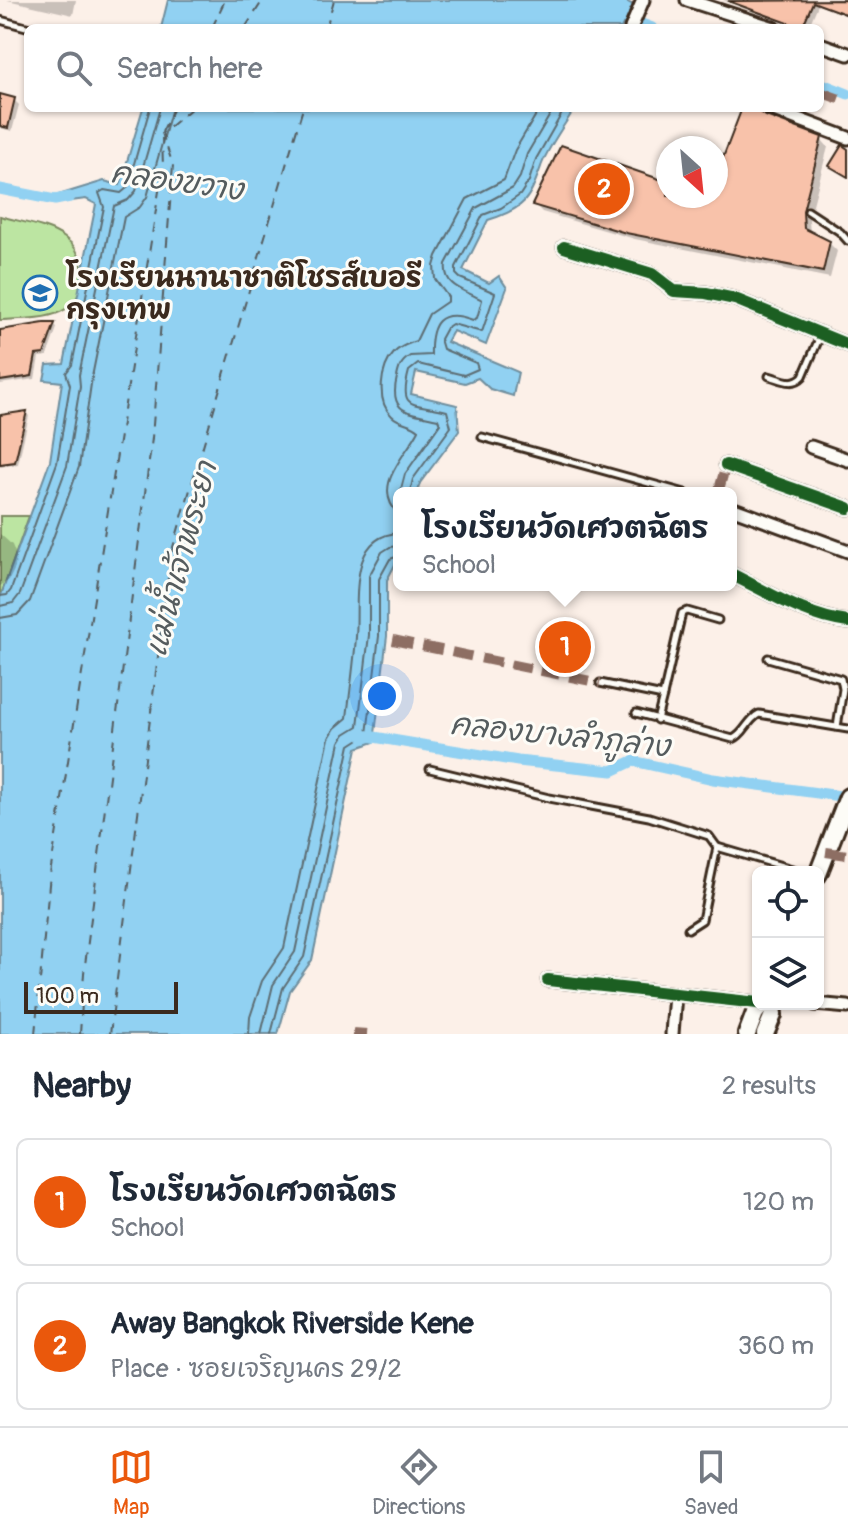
<!DOCTYPE html>
<html lang="en">
<head>
<meta charset="utf-8">
<style>
	body { margin:0; font-family:Pangolin,"Playpen Sans Thai",sans-serif; background:#f6f6f7; color:#1f2937 }
	.controls { position:absolute; right:24px; bottom:24px; display:grid; overflow:hidden; border-radius:12px; box-shadow:0 2px 6px #0004 }
	.controls button { width:72px; height:72px; display:grid; place-items:center; padding:0; border:0; border-bottom:2px solid #e0e1e3; background:#fff; color:#1f2937; font:40px sans-serif }
	.compass { position:absolute; left:656px; top:136px; width:72px; height:72px; border-radius:50%; background:#fff; box-shadow:0 2px 6px #0004; rotate:153deg }
	.scale { position:absolute; left:24px; bottom:20px; width:154px; box-sizing:border-box; padding-left:8px; border:4px solid #3b2a1e; border-top:0; font-size:22px; line-height:28px; white-space:nowrap; color:#3b2a1e; -webkit-text-stroke:6px #fdfcf7; paint-order:stroke }
	.you { position:absolute; left:382px; top:696px; width:28px; height:28px; margin:-20px; border:6px solid #fff; border-radius:50%; background:#1a73e8; box-shadow:0 0 0 12px #1a73e833 }
	.badge { display:grid; place-items:center; width:52px; height:52px; border-radius:50%; background:#ea580c; color:#fff; font-size:26px; font-weight:700 }
	.pin { position:absolute; translate:-50% -50%; border:4px solid #fff; box-shadow:0 2px 8px #0006 }
	.popup { position:absolute; left:393px; top:487px; width:344px; height:104px; box-sizing:border-box; display:grid; place-content:center; border-radius:12px; background:#fff; filter:drop-shadow(0 2px 6px #0005); font-size:26px; white-space:nowrap; color:#747a83 }
	.popup b { font-size:30px; color:#1f2937 }
	.popup::after { content:''; position:absolute; left:50%; top:100%; margin-left:-16px; border:16px solid transparent; border-top-color:#fff }
	.list { margin:0; padding:0; list-style:none }
	h2 { display:flex; justify-content:space-between; align-items:center; height:104px; margin:0; padding:0 32px; font-size:34px }
	h2 small { font-size:26px; font-weight:400; color:#747a83 }
	.list li { display:grid; grid-template-columns:52px 1fr auto; gap:24px; align-items:center; box-sizing:border-box; height:128px; margin:0 16px 16px; padding:0 16px; border:2px solid #e0e1e3; border-radius:12px }
	.list b { display:block; font-size:30px; white-space:nowrap }
	.list p { margin:0; font-size:26px; white-space:nowrap; color:#747a83 }
	.list em { font-size:26px; font-style:normal; color:#747a83 }
	.icon { flex:none; width:44px; height:44px; fill:none; stroke:currentColor; stroke-width:2; stroke-linecap:round; stroke-linejoin:round }
	.map { position:relative; flex:none; width:848px; height:1034px; overflow:hidden }
	.search { position:absolute; background:#fff; box-shadow:0 2px 6px #0004; left:24px; right:24px; top:24px; height:88px; display:flex; align-items:center; gap:20px; box-sizing:border-box; padding:0 28px; border-radius:12px; color:#747a83; font-size:30px }
	.sheet { height:392px; background:#fff }
	nav { display:flex; justify-content:space-around; align-items:center; box-sizing:border-box; height:112px; border-top:2px solid #e0e1e3; background:#fff; font-size:22px; color:#747a83 }
	nav a { display:grid; justify-items:center; gap:4px }
	nav .on { color:#ea580c }
	.map>svg:first-child { display:block }
</style>
</head>
<body>
<div class="map">
<svg width="848" height="1034" viewBox="0 0 848 1034">
	<rect width="100%" height="100%" fill="#fcf0e8"/>
	<filter id="ink" filterUnits="userSpaceOnUse"><feTurbulence type="fractalNoise" baseFrequency=".0125" numOctaves="2"/><feDisplacementMap in="SourceGraphic" scale="16" xChannelSelector="R" yChannelSelector="G"/><feConvolveMatrix kernelMatrix="1 2 1 2 8 2 1 2 1" color-interpolation-filters="sRGB"/></filter>
	<g filter="url(#ink)">
		<!-- green -->
		<g fill="#bce5a2" stroke="#7c8860" stroke-width="2">
			<path d="M0,216C20,222 48,225 65,238C75,245 81,257 82,270C86,322 35,318 0,320Z"/>
			<polygon points="0,516 29,516 0,598"/>
		</g>
		<!-- water -->
		<g fill="#91d1f2" stroke="#6f8e9d" stroke-width="2">
			<polygon points="168,0 624,0 633,5 621,28 161,28"/>
			<path d="M143,108H575C564,126 550,144 542,164C529,199 527,208 488,220L463,270L489,283L499,276L507,288L486,345L453,331L447,342L518,372L513,396L490,389L478,378L465,383L416,372L411,394L457,405L459,431L420,483L417,493L398,495L399,557L387,580V636L374,742L357,748L312,960L290,991L278,1034H0V598L50,461L62,382L44,380L47,365L64,364L96,204L86,199L55,203V196L104,181L120,185Z"/>
		</g>
		<!-- shadow -->
		<g fill="#0003">
			<polygon points="7,0 76,0 73,15"/>
			<polygon points="723,0 848,0 848,16 818,5 808,28 795,28"/>
			<polygon points="0,96 14,100 19,105 12,131 0,128"/>
			<polygon points="745,108 821,139 828,147 809,220 810,234 829,243 837,251 830,278 635,239 542,212 534,204 668,184 668,196 716,196 716,181"/>
			<polygon points="54,325 57,328 47,356 39,357 35,379 0,384 0,333"/>
			<polygon points="26,413 29,416 18,464 0,467 0,417"/>
			<polygon points="0,534 12,545 16,555 15,568 9,580 0,586"/>
		</g>
		<g fill="none" stroke-linecap="round" stroke-linejoin="round">
			<!-- shore -->
			<g stroke="#5d6d73" stroke-width="2">
				<path d="M400,493L405,474L440,424L438,419C409,412 388,414 397,377C399,367 401,362 410,356L431,355C430,324 439,307 473,320L477,318L482,300C465,290 443,287 446,264L476,208L513,188L520,177L527,154L554,108"/>
				<path d="M410,493L413,479L451,427L447,411C414,402 398,412 409,371L418,364L464,375L478,369L476,363L443,349L440,339L446,328L452,324L482,332L495,293L460,278L456,274V267L483,215L501,208L520,195L529,181L536,159L565,108"/>
				<path d="M399,515C370,486 406,456 419,430C412,423 400,424 392,416C376,402 380,368 394,353C400,346 408,344 416,341L429,314L448,301V297L435,279L434,266L437,256L467,199L504,180L515,150L540,108"/>
				<polyline points="0,596 7,595 11,590 57,463 70,385 66,373 72,365 104,207 99,193 104,190 121,193 127,188 150,108"/>
				<polyline points="0,606 13,603 20,594 67,466 80,386 79,375 114,206 128,200 136,191 160,108"/>
				<polyline points="0,618 17,615 30,601 79,467 92,377 124,217 140,207 147,197 172,108"/>
				<path d="M249,1034L250,1017L262,981L284,948L329,738L335,728L347,718C350,691 354,664 356,637C359,603 347,535 399,533"/>
				<polyline points="261,1034 273,985 295,952 340,742 345,734 358,726 369,635 369,576 382,552 390,547 399,546"/>
				<polyline points="271,1034 283,988 304,957 350,745 367,734 379,636 379,579 390,559 399,556"/>
			</g>
			<!-- canal -->
			<g stroke="#91d1f2" stroke-width="11">
				<polyline points="626,18 652,28"/>
				<polyline points="820,83 848,94"/>
				<polyline points="0,189 55,200 70,197"/>
				<polyline points="362,735 518,761 612,771 633,761 713,779 848,797"/>
			</g>
			<!-- ferry -->
			<g stroke="#555c5e" stroke-width="2" stroke-dasharray="10 8" stroke-linecap="butt">
				<polyline points="212,28 225,0"/>
				<polyline points="245,28 263,0"/>
				<polyline points="326,28 334,0"/>
				<polyline points="162,132 174,108"/>
				<polyline points="35,1034 50,874 163,166 162,138"/>
				<polyline points="80,1034 84,973 152,438 173,165 162,133 192,108"/>
				<polyline points="110,1034 171,554 303,108"/>
			</g>
		</g>
		<!-- building -->
		<g fill="#f8c2aa" stroke="#3b2a1e" stroke-width="2">
			<polygon points="848,0 848,15 813,2 802,28 728,1"/>
			<polygon points="0,94 15,98 8,128 0,126"/>
			<polygon points="742,108 752,108 766,116 822,137 803,211 804,228 830,241 823,272 626,233 532,205 561,145 668,182 668,196 716,196 716,176"/>
			<polygon points="842,145 848,149 848,177 829,166"/>
			<polygon points="44,323 55,323 44,354 36,355 32,376 0,381 0,330"/>
			<polygon points="27,411 15,462 0,464 0,415"/>
		</g>
		<g fill="none" stroke-linecap="round" stroke-linejoin="round">
			<!-- service casing -->
			<g stroke="#3b2a1e" stroke-width="11">
				<g id="service">
					<polyline points="0,20 30,28"/>
					<polyline points="808,211 840,232 848,241"/>
					<path d="M769,376C781,379 793,387 803,376L821,334"/>
					<polyline points="482,437 685,493"/>
					<polyline points="768,658 841,679 843,689 837,727"/>
					<polyline points="600,683 663,696 657,720"/>
					<polyline points="663,696 682,613 687,611 718,620"/>
					<path d="M636,713L733,739C745,734 747,720 759,714L848,729"/>
					<polyline points="430,769 549,798 649,817 709,836 717,847"/>
					<polyline points="688,929 702,920 717,847 802,872"/>
				</g>
			</g>
			<!-- minor casing -->
			<g stroke="#3b2a1e" stroke-width="17">
				<g id="minor">
					<polyline points="687,0 774,28"/>
					<polyline points="631,28 643,0"/>
					<polyline points="820,44 848,54"/>
					<polyline points="769,108 848,138"/>
					<polyline points="564,247 652,274 674,291 706,293 735,299 848,345"/>
					<polyline points="811,447 848,460"/>
					<polyline points="726,465 848,508"/>
					<polyline points="731,508 848,551"/>
					<path d="M731,574C768,592 806,617 848,622"/>
					<polyline points="548,980 758,1003"/>
					<polyline points="815,1004 848,1007"/>
					<polyline points="672,1034 675,994"/>
				</g>
			</g>
			<!-- secondary casing -->
			<g stroke="#3b2a1e" stroke-width="22">
				<g id="secondary">
					<polyline points="818,874 848,797"/>
					<polyline points="747,1034 755,1013 762,1004"/>
					<polyline points="765,1034 773,1015 772,1004"/>
				</g>
			</g>
			<!-- service -->
			<use href="#service" stroke="#fdfcf7" stroke-width="5"/>
			<!-- minor -->
			<use href="#minor" stroke="#fdfcf7" stroke-width="11"/>
			<!-- secondary -->
			<use href="#secondary" stroke="#fdfcf7" stroke-width="16"/>
			<!-- quiet -->
			<g stroke="#8d6e63" stroke-width="10" stroke-dasharray="20 10" stroke-linecap="butt">
				<polyline points="820,92 848,102"/>
				<polyline points="718,493 726,465"/>
				<polyline points="393,640 600,683"/>
				<polyline points="826,852 848,855"/>
				<polyline points="353,1033 367,1034"/>
			</g>
			<!-- cycleway casing -->
			<g stroke="#fdfcf7" stroke-width="17">
				<g id="cycleway">
					<polyline points="564,247 652,274 674,291 706,293 735,299 848,345"/>
					<polyline points="726,465 848,508"/>
					<path d="M731,574C768,592 806,617 848,622"/>
					<polyline points="548,980 758,1003"/>
				</g>
			</g>
			<!-- cycleway -->
			<use href="#cycleway" stroke="#1b5e20" stroke-width="12"/>
		</g>
	</g>
	<!-- icons -->
	<defs>
		<g id="school-ring" transform="scale(1.8)"><circle r="9.5" fill="#fdfcf7" stroke="#1f6fb2" stroke-width="1.5"/><path d="M0-5L7-2L0 1L-7-2ZM-4 1L0 2.5L4 1V4Q0 6-4 4Z" fill="#1f6fb2"/></g>
	</defs>
	<g fill-rule="evenodd">
		<use href="#school-ring" x="40" y="293"/>
	</g>
	<g text-anchor="middle" stroke-width="6" stroke-linejoin="round" paint-order="stroke">
		<!-- poi labels -->
		<g font-size="28" font-weight="bold" fill="#3b2a1e" stroke="#fdfcf7" text-anchor="start">
			<text x="66" y="287">โรงเรียนนานาชาติโชรส์เบอรี<tspan x="66" dy="32">กรุงเทพ</tspan></text>
		</g>
		<!-- water labels -->
		<g font-size="30" font-style="italic" fill="#555c5e" stroke="#fdfcf7">
			<text transform="translate(177 181) rotate(8)" y="10">คลองขวาง</text>
			<text transform="translate(181 559) rotate(-75)" y="10">แม่น้ำเจ้าพระยา</text>
			<text transform="translate(560 735) rotate(6)" y="10">คลองบางลำภูล่าง</text>
		</g>
	</g>
</svg>
<div class="controls">
<button><svg class="icon" aria-label="locate" viewBox="0 0 24 24"><circle cx="12" cy="12" r="6"/><path d="M12 2v4M12 18v4M2 12h4M18 12h4"/></svg></button>
<button><svg class="icon" aria-label="layers" viewBox="0 0 24 24"><path d="M12 4l9 5-9 5-9-5zM3 14l9 5 9-5"/></svg></button>
</div>
<svg class="compass" viewBox="-18 -18 36 36"><path d="M0-13l5 13h-10z" fill="#e53935"/><path d="M0 13l5-13h-10z" fill="#747a83"/></svg>
<div class="scale">100 m</div>
<div class="you"></div>
<div class="pin badge" style="left:565px;top:647px">1</div>
<div class="popup"><b>โรงเรียนวัดเศวตฉัตร</b>School</div>
<div class="pin badge" style="left:604px;top:189px">2</div>
<div class="search"><svg class="icon" aria-label="search" viewBox="0 0 24 24"><circle cx="10" cy="10" r="6"/><path d="M15 15l6 6"/></svg>Search here</div>
</div>
<section class="sheet">
<h2>Nearby<small>2 results</small></h2>
<ul class="list">
<li><span class="badge">1</span><div><b>โรงเรียนวัดเศวตฉัตร</b><p>School</p></div><em>120 m</em></li>
<li><span class="badge">2</span><div><b>Away Bangkok Riverside Kene</b><p>Place · ซอยเจริญนคร 29/2</p></div><em>360 m</em></li>
</ul>
</section>
<nav>
<a class="on"><svg class="icon" aria-label="map" viewBox="0 0 24 24"><path d="M3 6l6-2 6 2 6-2v14l-6 2-6-2-6 2zM9 4v14M15 6v14"/></svg>Map</a>
<a><svg class="icon" aria-label="directions" viewBox="0 0 24 24"><path d="M12 3l9 9-9 9-9-9zM9 14v-3h6M13 9l2 2-2 2"/></svg>Directions</a>
<a><svg class="icon" aria-label="saved" viewBox="0 0 24 24"><path d="M7 4h10v16l-5-4-5 4z"/></svg>Saved</a>
</nav>
</body>
</html>
